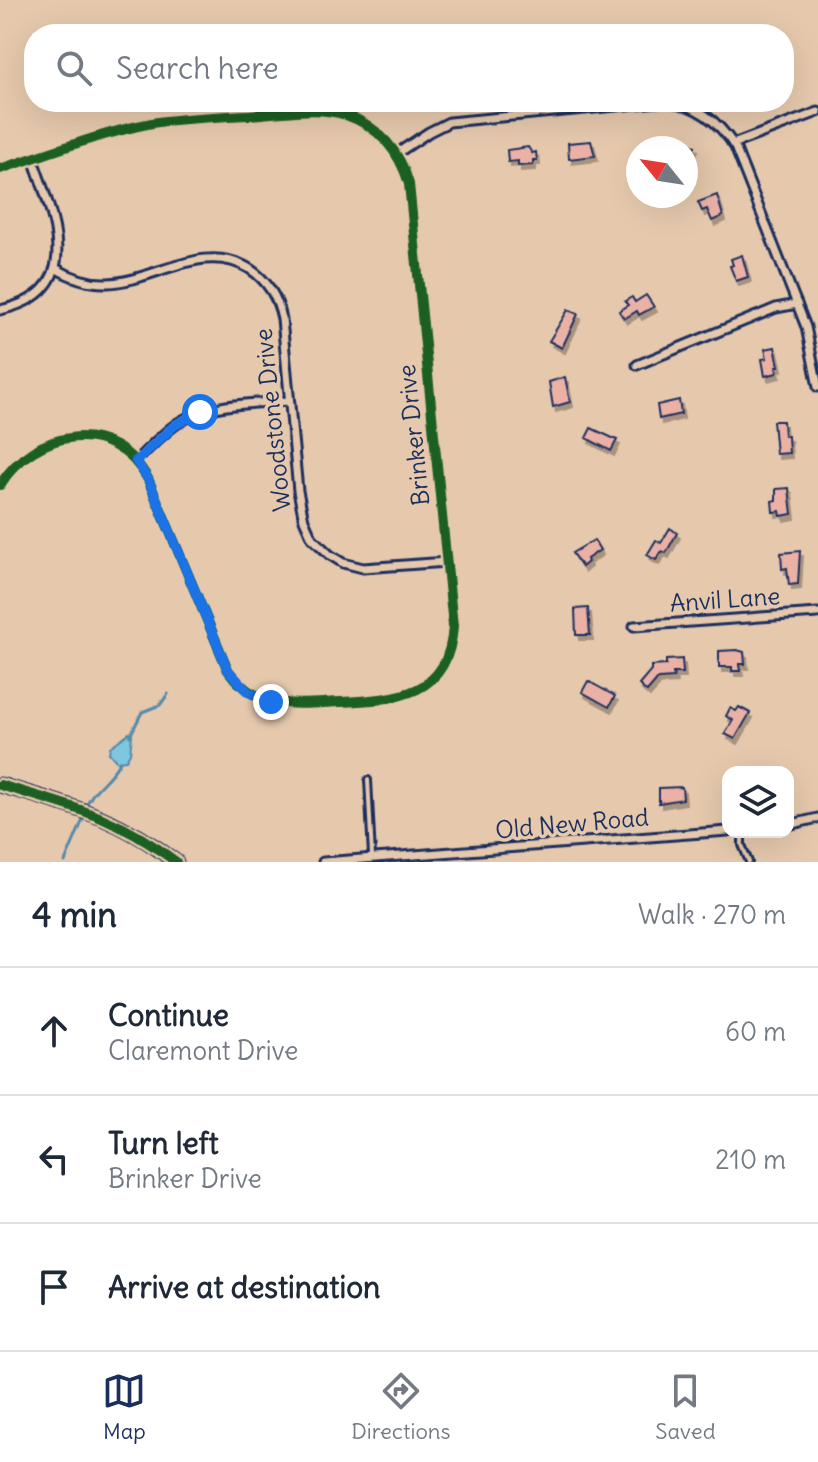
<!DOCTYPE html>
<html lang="en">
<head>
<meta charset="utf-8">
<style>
	body { margin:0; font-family:Delius,sans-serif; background:#f6f6f7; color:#1f2937 }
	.controls { position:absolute; right:24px; bottom:24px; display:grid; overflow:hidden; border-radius:16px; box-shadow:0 8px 32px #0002 }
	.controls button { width:72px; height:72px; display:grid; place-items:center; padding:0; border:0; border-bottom:2px solid #e0e1e3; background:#fff; color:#1f2937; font:40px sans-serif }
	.compass { position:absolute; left:626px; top:136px; width:72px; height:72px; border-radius:50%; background:#fff; box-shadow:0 8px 32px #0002; rotate:300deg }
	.stop { position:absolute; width:24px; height:24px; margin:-18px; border:6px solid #1a73e8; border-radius:50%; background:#fff }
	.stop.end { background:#1a73e8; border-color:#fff; box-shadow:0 2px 8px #0008 }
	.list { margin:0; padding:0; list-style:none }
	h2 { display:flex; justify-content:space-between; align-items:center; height:104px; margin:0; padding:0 32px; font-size:34px }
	h2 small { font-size:26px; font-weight:400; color:#747a83 }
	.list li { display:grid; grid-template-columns:52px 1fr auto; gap:24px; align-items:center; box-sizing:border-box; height:128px; padding:0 32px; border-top:2px solid #e0e1e3 }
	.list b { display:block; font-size:30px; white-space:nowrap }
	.list p { margin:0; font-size:26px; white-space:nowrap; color:#747a83 }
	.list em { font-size:26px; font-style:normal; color:#747a83 }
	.icon { flex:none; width:44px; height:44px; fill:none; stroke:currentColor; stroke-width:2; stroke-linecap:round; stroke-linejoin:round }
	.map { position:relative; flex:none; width:818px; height:862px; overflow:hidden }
	.search { position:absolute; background:#fff; box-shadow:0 8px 32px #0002; left:24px; right:24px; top:24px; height:88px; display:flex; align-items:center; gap:20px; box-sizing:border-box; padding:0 28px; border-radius:32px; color:#747a83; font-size:30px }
	.sheet { height:488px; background:#fff }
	nav { display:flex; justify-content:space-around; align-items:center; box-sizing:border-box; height:112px; border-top:2px solid #e0e1e3; background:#fff; font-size:22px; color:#747a83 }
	nav a { display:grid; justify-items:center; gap:4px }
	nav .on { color:#1b2f5e }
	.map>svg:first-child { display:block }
</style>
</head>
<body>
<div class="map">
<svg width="818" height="862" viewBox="0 0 818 862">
	<defs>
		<filter id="shadow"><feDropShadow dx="3" dy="5" stdDeviation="0" flood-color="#0004"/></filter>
	</defs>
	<rect width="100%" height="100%" fill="#e6c9ad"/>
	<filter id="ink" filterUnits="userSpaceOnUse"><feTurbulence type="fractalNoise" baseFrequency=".0125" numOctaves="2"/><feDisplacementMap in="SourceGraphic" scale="16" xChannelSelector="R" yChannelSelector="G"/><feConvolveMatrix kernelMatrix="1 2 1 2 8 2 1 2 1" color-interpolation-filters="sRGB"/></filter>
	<g filter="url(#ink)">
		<!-- water -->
		<polygon fill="#7ec7de" stroke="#568aab" stroke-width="2" points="129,733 132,735 130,753 126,760 116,761 109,753 110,747"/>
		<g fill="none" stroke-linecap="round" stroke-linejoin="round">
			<!-- stream -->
			<g stroke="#568aab" stroke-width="3">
				<polyline points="130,736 142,712 160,705 168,694"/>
				<path d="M85,809C91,789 111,780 120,761"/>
				<polyline points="65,862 84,817"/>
			</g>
		</g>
		<!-- building -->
		<g fill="#ebb1a5" stroke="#1b2f5e" stroke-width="2" filter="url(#shadow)">
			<polygon points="658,139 672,143 673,140 695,146 694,148 655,148"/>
			<polygon points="591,141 595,156 569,159 568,143"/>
			<polygon points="528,147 532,153 536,152 537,160 533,160 533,165 518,166 518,161 508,162 507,150"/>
			<polygon points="717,195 723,216 712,221 707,209 702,211 698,202"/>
			<polygon points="742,255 748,277 736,281 730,266 733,265 731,259"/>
			<polygon points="646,295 654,307 639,315 637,311 624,319 619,311 628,305 625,301 632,297 635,302"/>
			<polygon points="568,310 578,314 562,348 549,341"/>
			<polygon points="775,347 779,366 776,366 777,373 765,376 762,359 767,358 765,349"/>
			<polygon points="565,377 570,402 553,407 549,382"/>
			<polygon points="679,400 681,414 659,419 657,405"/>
			<polygon points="773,421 783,421 784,436 788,436 789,453 776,454"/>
			<polygon points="591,428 617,440 611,451 586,438"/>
			<polygon points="789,488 792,514 781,516 780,511 773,512 772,501 776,500 776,489"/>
			<polygon points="670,528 677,533 666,553 662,551 656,560 647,555 656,540 661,543"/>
			<polygon points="594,540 600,550 587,559 588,562 582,567 572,553"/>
			<polygon points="800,551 798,584 789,585 787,568 782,569 781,553"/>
			<polygon points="588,608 590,635 576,635 575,609"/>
			<polygon points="737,650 744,652 745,664 739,664 740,671 732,671 732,667 719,667 719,651"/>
			<polygon points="682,659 683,673 673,673 674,678 658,679 647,692 639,685 651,671 651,666 666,665 666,660"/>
			<polygon points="588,681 615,696 609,707 582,692"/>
			<polygon points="739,707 750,713 735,739 725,734 733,720 726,716 730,708 736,711"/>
			<polygon points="682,787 683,799 659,803 659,788"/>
		</g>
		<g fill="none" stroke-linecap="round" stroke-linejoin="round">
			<!-- lane casing -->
			<g stroke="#1b2f5e" stroke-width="10">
				<g id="lane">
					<polyline points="368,780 372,856"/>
					<polyline points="742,832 742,845 749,862"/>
				</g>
			</g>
			<!-- street casing -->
			<g stroke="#1b2f5e" stroke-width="13">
				<g id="street">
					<path d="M669,102C698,105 719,122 735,147L806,327L818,387"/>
					<polyline points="733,144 818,112"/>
					<polyline points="396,154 429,132 449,122 658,102"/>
					<path d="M0,169C50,153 101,133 152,123C188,117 225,117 262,114C290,112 319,106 346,115C379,126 400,152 409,184L453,626C449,697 397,699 340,702C297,704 256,711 228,670L148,479C112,416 35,429 0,485"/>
					<path d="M55,268C72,278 88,284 108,283C156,281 203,240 250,269C268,281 278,299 282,319L298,491L304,520L312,538L330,555L343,563L363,568L447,562"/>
					<path d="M0,310C88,291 53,218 33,159"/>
					<polyline points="637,365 776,308 797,304"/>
					<path d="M136,461C149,448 163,433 178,423C210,402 252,404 289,401"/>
					<polyline points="634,626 818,613"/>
					<polyline points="788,825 818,818"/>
					<polyline points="323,862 728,831"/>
				</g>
			</g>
			<!-- secondary casing -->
			<g stroke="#1b2f5e" stroke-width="17">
				<path id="secondary" d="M0,785C70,806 117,816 176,862"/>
			</g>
			<!-- lane -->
			<use href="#lane" stroke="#e6c9ad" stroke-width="4"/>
			<!-- street -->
			<use href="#street" stroke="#e6c9ad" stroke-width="7"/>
			<!-- secondary -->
			<use href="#secondary" stroke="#e6c9ad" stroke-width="11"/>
			<!-- cycleway casing -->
			<g stroke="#e6c9ad" stroke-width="15">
				<g id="cycleway">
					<path d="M0,169C50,153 101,133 152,123C188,117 225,117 262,114C290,112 319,106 346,115C379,126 400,152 409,184L453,626C449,697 397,699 340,702C297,704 256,711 228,670L148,479C112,416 35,429 0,485"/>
					<path d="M0,785C70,806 117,816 176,862"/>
				</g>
			</g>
			<!-- cycleway -->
			<use href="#cycleway" stroke="#1b5e20" stroke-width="10"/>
		</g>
	</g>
	<g fill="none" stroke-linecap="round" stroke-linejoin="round" filter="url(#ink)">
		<!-- route -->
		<polyline stroke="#1a73e8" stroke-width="10" points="200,412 175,425 136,461 148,479 228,670 248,692 271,702"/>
	</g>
	<g text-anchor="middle" stroke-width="7" stroke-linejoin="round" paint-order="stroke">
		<!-- street labels -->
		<g font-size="24" fill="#1b2f5e" stroke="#e6c9ad">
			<text transform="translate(273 420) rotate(-96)" y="8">Woodstone Drive</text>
			<text transform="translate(414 435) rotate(-96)" y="8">Brinker Drive</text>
			<text transform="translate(725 600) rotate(-4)" y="8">Anvil Lane</text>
			<text transform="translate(572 824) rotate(-5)" y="8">Old New Road</text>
		</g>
	</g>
</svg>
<div class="controls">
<button><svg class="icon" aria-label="layers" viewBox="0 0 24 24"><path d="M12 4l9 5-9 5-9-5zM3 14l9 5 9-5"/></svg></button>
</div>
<svg class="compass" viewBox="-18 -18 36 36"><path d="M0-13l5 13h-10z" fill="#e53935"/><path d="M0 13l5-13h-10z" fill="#747a83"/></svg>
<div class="stop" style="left:200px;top:412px"></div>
<div class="stop end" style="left:271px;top:702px"></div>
<div class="search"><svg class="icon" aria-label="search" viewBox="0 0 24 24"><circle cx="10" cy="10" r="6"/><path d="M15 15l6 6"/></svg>Search here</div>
</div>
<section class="sheet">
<h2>4 min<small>Walk · 270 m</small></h2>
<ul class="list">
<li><svg class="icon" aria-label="ahead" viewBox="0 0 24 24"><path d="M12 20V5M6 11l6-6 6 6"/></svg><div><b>Continue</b><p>Claremont Drive</p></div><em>60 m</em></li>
<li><svg class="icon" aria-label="left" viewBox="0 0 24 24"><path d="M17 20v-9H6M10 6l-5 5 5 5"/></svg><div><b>Turn left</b><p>Brinker Drive</p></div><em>210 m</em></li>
<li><svg class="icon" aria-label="arrive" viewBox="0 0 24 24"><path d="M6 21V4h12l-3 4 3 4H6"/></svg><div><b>Arrive at destination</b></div></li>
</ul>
</section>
<nav>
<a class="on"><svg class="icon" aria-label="map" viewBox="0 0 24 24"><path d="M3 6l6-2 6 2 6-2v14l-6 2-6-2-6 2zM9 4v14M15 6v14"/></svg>Map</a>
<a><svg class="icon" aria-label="directions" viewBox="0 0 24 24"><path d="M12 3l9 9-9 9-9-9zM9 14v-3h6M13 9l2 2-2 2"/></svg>Directions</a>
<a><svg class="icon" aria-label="saved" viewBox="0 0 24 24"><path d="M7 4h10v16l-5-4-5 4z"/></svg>Saved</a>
</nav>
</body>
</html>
